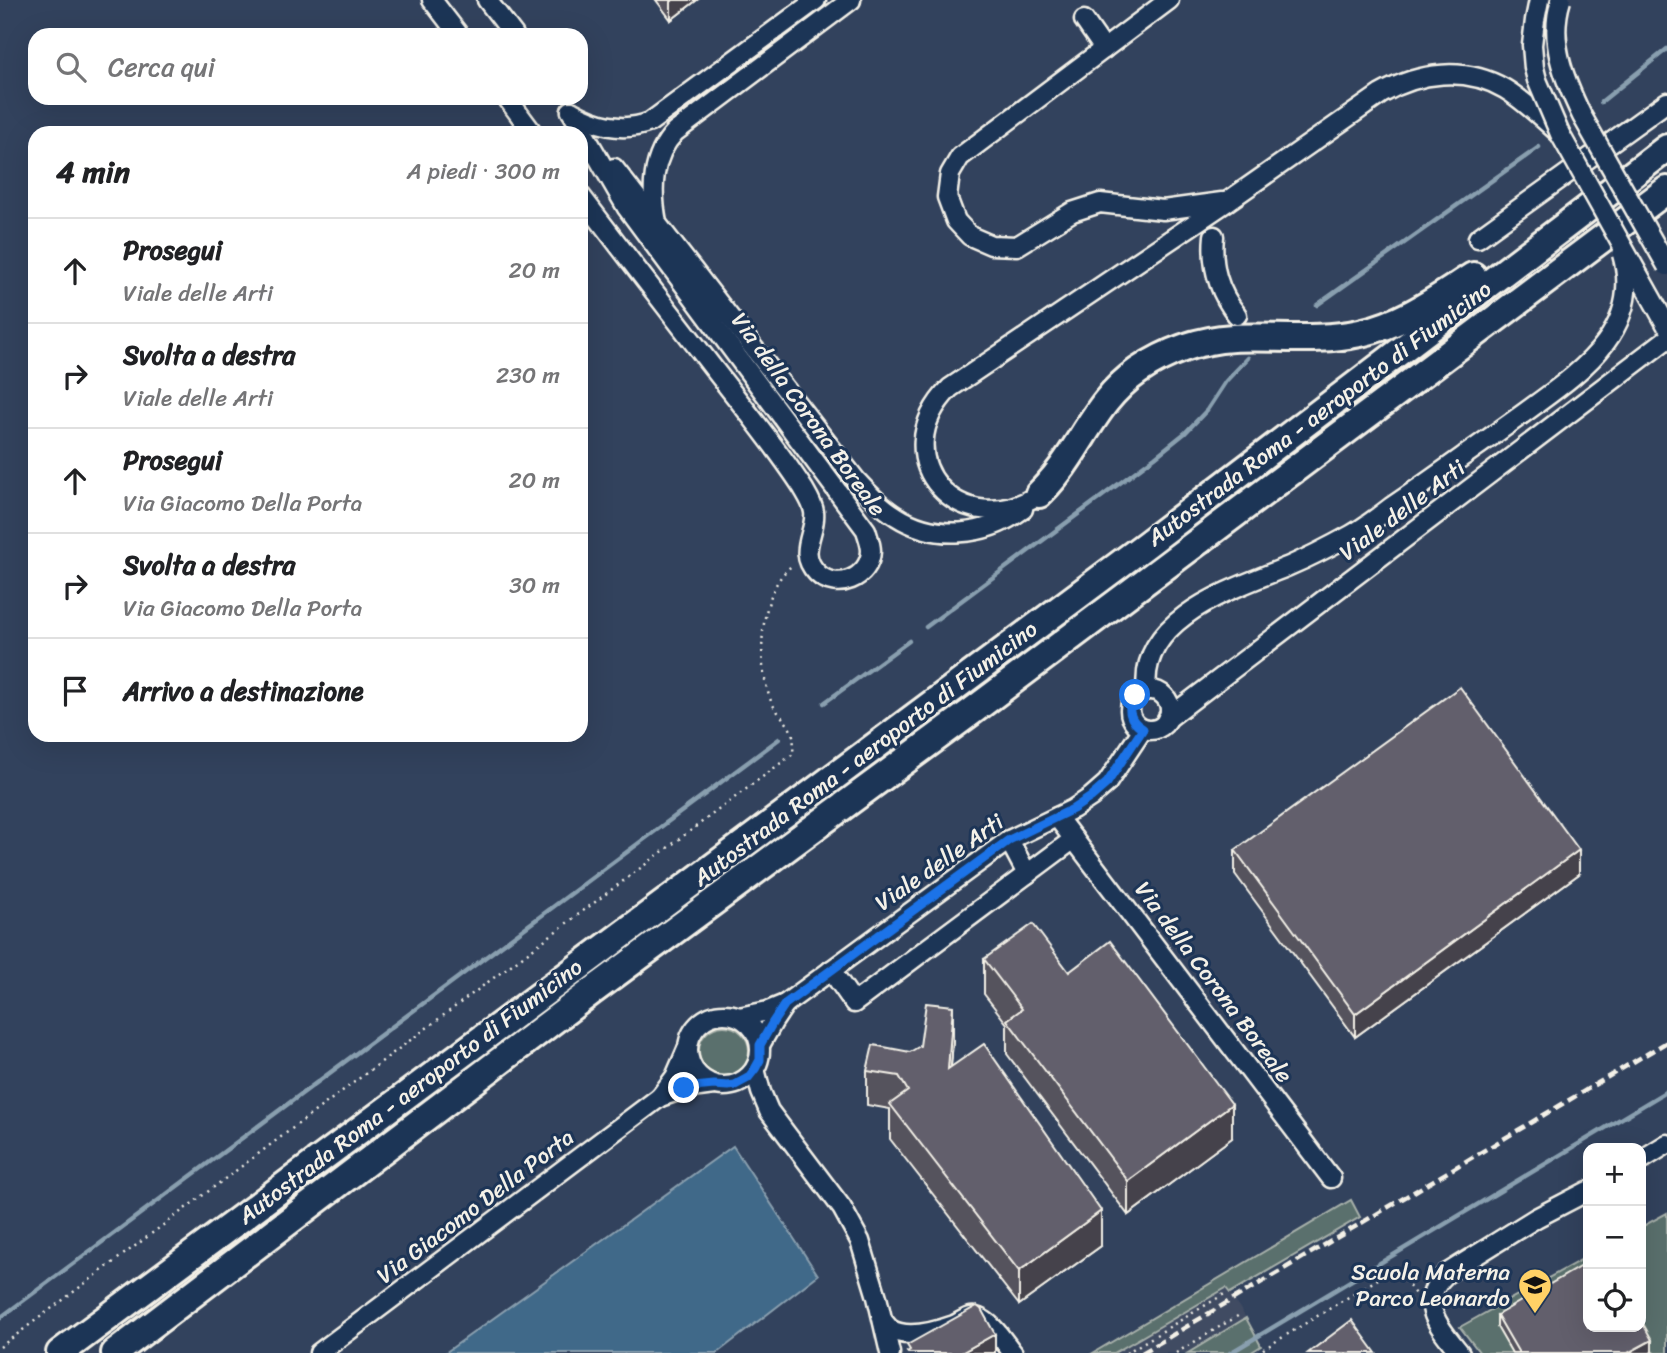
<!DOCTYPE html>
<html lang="it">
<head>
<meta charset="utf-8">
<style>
	body { margin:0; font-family:Sriracha,sans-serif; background:#f6f6f6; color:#202124 }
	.controls { position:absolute; right:21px; bottom:21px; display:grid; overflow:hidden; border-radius:14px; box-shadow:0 7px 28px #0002 }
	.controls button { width:63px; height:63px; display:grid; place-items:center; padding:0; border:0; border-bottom:2px solid #e0e0e0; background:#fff; color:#202124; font:35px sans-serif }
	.stop { position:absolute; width:21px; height:21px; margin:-16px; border:5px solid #1a73e8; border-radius:50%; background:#fff }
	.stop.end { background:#1a73e8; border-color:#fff; box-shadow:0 2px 7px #0008 }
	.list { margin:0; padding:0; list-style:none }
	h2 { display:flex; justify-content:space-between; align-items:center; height:91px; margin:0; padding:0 28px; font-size:30px }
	h2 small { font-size:23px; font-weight:400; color:#757577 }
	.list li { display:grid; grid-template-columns:46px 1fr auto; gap:21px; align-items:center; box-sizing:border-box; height:105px; padding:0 28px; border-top:2px solid #e0e0e0 }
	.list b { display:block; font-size:26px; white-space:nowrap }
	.list p { margin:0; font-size:23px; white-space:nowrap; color:#757577 }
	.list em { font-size:23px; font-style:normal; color:#757577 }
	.icon { flex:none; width:38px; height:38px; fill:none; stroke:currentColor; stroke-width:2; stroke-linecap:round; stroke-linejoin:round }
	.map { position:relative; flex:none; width:1667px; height:1353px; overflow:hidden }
	.search { position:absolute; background:#fff; box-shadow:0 7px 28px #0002; left:28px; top:28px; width:560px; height:77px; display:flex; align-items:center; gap:18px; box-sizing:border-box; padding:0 24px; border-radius:21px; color:#757577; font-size:26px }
	.panel { position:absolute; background:#fff; box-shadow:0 7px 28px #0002; left:28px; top:126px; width:560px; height:616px; border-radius:21px }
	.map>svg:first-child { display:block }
</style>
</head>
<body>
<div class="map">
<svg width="1667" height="1353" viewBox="0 0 1667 1353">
	<rect width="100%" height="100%" fill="#32425d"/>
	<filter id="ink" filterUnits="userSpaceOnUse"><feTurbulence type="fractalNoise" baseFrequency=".0143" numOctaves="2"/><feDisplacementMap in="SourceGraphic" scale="14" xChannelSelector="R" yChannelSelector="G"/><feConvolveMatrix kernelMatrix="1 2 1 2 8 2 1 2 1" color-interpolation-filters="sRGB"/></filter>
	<g filter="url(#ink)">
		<!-- built -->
		<polygon fill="#404b62" points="1227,1288 1246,1318 1187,1353 1115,1353"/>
		<!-- green -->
		<g fill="#5a706d" stroke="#a7b0aa" stroke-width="2">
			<circle cx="724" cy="1051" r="25"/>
			<polygon points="1351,1200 1360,1217 1230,1293 1226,1288 1114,1353 1093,1353"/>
			<polygon points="1667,1213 1667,1353 1480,1353 1460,1327 1588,1256 1588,1327 1641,1327 1641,1227"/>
			<polygon points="1246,1318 1261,1346 1250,1353 1188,1353"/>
		</g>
		<!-- water -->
		<polygon fill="#416989" stroke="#899faf" stroke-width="2" points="733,1146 818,1275 717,1353 445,1353"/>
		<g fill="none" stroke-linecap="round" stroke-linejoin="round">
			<!-- stream -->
			<g stroke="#899faf" stroke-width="4.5">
				<polyline points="1601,102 1667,49"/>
				<polyline points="1317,305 1539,147"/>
				<polyline points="926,627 1155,457 1185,433 1207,410 1226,381 1248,358"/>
				<polyline points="824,703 909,641"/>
				<polyline points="0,1318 779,739"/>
				<polyline points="1230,1353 1667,1091"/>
			</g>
			<!-- minor casing -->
			<g stroke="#f4f1e8" stroke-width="23">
				<g id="minor">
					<polyline points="432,0 459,35"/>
					<polyline points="487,0 514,35"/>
					<polyline points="1169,0 960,157 950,174 947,197 956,221 970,236 991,245 1017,246 1072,212 1100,203 1163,210 1222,202"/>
					<polyline points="1084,20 1104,49"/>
					<polyline points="507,98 533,133"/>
					<path d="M571,111L627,208L866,530C868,537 871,544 871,551C870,578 836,592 817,573C796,552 817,532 814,512C813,504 807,495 803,488C776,446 744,408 714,369C669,311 625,254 581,196"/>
					<path d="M571,111C596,125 622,133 650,122L816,0"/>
					<path d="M614,168L856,480C868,493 881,507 896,516C935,541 986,537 1023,509"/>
					<path d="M657,223C651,191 651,157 675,132L851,0"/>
					<path d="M1214,236C1211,266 1218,291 1237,315"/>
					<polyline points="1478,238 1667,102"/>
					<path d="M1039,494C963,546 880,459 950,388L1228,201L1381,94C1419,72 1465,66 1505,89C1525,101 1543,119 1560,134"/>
					<circle cx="1150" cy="710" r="20"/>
					<path d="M1147,690C1138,617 1236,588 1289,566C1310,557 1331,546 1351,535C1365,527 1378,517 1391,507C1416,490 1440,473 1465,455"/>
					<polyline points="1167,719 1667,339"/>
					<polyline points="1057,817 1331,1178"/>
					<polyline points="1009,840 1027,874"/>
					<polyline points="831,970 854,1003 1074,839"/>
					<circle cx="724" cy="1050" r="36"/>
					<polyline points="739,1017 768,1011 785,1004 1009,840 1073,809 1091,797 1107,783 1143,729"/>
					<polyline points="760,1045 773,1022 785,1004"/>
					<polyline points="755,1069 761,1092 769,1111 842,1208 860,1241 877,1297 890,1353"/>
					<polyline points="660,1097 675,1077 688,1047"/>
					<polyline points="1641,1160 1667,1144"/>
					<path d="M883,1321C885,1323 887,1326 890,1329C907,1340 937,1331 954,1325C963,1321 969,1314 979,1318C993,1323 1004,1342 1013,1353"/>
					<polyline points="319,1353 660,1097 684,1089 714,1085"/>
					<path d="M1460,1353C1440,1328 1415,1302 1446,1274L1536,1218L1588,1191"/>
				</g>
			</g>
			<!-- highway casing -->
			<g stroke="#f4f1e8" stroke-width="32">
				<g id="highway">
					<path d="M1039,494C1050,483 1060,471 1069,457C1091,424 1105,394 1138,371C1166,352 1199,340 1233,338C1275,336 1317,342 1360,333C1403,324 1437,299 1473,276"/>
					<polyline points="60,1353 1147,544 1667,148"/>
					<polyline points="115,1353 591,992 971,712 1667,190"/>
				</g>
			</g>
			<!-- path -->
			<g stroke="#f4f1e8" stroke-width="2.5" stroke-dasharray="2 5" stroke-linecap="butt">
				<path d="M0,1347L793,754C793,748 795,739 792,733C788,721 776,713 771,701C756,664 758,589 794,564"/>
				<polyline points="1126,1353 1226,1293"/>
				<polyline points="1176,1353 1241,1314"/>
				<polyline points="1257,1353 1391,1271 1398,1272 1415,1294"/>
			</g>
			<!-- minor -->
			<use href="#minor" stroke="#1d3557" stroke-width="18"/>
			<!-- highway -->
			<use href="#highway" stroke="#1d3557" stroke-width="26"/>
			<!-- rail -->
			<polyline stroke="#f4f1e8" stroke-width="4.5" stroke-dasharray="10 5" stroke-linecap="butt" points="1142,1353 1667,1042"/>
			<!-- minor-bridge casing -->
			<g stroke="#f4f1e8" stroke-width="23" stroke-linecap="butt">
				<g id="minor-bridge">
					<polyline points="1539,0 1535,20 1532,45 1534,68 1537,80 1560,134 1667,326"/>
					<path d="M1561,0C1548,41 1564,79 1582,116L1667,266"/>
					<path d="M1465,455C1489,438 1512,422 1535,405C1586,368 1643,326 1622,254"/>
				</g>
			</g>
			<!-- minor-bridge -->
			<use href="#minor-bridge" stroke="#1d3557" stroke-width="18"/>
		</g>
		<!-- wall -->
		<g fill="#54525d" stroke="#f4f1e8" stroke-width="2">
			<polygon points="656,0 697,0 671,20"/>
			<polygon points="1235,850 1579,874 1355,1037 1235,874"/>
			<polygon points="984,959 1069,972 1232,1138 1128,1215 1007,1054 1007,1024 984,994"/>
			<polygon points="953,1040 951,1067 1101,1246 1019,1305 890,1139 890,1109 867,1105 867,1071 910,1052"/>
			<polygon points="1497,1315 1652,1352 1650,1353 1512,1353 1497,1327"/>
		</g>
		<!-- shaded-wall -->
		<g fill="#45424c" stroke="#f4f1e8" stroke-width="2">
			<polygon points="673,0 697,0 671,20 671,2"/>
			<polygon points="1579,850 1579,874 1355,1037 1355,1014"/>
			<polygon points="953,1006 953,1040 948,1103 948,1069"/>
			<polygon points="1232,1104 1232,1138 1128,1215 1128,1181"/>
			<polygon points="1101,1211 1101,1246 1019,1305 1019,1271"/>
			<polygon points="995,1334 995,1353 961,1353"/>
			<polygon points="1652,1340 1652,1352 1650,1353 1628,1353"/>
		</g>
		<!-- building -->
		<g fill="#625f6c" stroke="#f4f1e8" stroke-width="2">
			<polygon points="1460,687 1579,850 1355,1014 1235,850"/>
			<polygon points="1033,924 1069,972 1110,941 1232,1104 1128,1181 1007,1020 1022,1009 984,959"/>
			<polygon points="926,1003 953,1006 948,1069 984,1044 1101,1211 1019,1271 890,1104 908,1091 899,1076 867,1071 873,1045 910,1052 920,1046"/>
			<polygon points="1588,1262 1588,1327 1641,1327 1641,1320 1652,1340 1628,1353 1519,1353 1497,1315"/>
			<polygon points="977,1306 981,1309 995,1334 961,1353 908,1353 907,1352 910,1350 907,1345"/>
			<polygon points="1352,1320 1376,1353 1308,1353"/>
		</g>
	</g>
	<g fill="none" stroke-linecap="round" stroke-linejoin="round" filter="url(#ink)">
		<!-- route -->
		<path stroke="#1a73e8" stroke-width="9" d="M684,1088L714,1085L728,1086L735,1085L748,1078L755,1069L760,1060V1045L773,1022L785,1004L1009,840L1073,809L1091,797L1107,783L1143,729C1129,721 1126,708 1135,695"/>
	</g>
	<!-- icons -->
	<defs>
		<g id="school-pin" transform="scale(1.75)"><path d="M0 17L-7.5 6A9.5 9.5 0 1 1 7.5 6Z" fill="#ffd166" stroke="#1d3557"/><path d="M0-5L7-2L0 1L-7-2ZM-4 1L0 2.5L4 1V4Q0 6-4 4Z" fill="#111"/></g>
	</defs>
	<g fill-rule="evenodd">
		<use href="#school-pin" x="1535" y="1285"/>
	</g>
	<g text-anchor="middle" stroke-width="6" stroke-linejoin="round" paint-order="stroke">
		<!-- street labels -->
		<g font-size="23" fill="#f4f1e8" stroke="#1d3557">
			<text transform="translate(1319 413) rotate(-37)" y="8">Autostrada Roma - aeroporto di Fiumicino</text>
			<text transform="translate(809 414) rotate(54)" y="8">Via della Corona Boreale</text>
			<text transform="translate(1402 510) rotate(-37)" y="8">Viale delle Arti</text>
			<text transform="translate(865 753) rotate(-37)" y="8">Autostrada Roma - aeroporto di Fiumicino</text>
			<text transform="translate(939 862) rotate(-35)" y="8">Viale delle Arti</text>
			<text transform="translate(1214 982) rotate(53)" y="8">Via della Corona Boreale</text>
			<text transform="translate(410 1091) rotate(-37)" y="8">Autostrada Roma - aeroporto di Fiumicino</text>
			<text transform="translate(475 1206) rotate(-37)" y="8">Via Giacomo Della Porta</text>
		</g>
		<!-- poi labels -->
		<g font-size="23" fill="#f4f1e8" stroke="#1d3557" text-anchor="end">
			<text x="1510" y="1280">Scuola Materna<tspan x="1510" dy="26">Parco Leonardo</tspan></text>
		</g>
	</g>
</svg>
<div class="controls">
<button>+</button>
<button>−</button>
<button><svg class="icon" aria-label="locate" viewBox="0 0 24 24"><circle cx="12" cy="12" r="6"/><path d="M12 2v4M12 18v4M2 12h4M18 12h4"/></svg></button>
</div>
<div class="stop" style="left:1135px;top:695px"></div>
<div class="stop end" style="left:684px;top:1088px"></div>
<div class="search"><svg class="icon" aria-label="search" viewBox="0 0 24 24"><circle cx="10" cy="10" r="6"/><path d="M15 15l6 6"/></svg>Cerca qui</div>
<section class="panel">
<h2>4 min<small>A piedi · 300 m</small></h2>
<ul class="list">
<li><svg class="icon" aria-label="ahead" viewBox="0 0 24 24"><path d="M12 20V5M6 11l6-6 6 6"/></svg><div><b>Prosegui</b><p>Viale delle Arti</p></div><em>20 m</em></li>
<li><svg class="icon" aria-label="right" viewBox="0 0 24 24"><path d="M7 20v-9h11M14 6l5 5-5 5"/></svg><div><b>Svolta a destra</b><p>Viale delle Arti</p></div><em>230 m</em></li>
<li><svg class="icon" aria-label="ahead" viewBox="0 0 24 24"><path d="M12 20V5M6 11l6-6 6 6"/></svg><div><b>Prosegui</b><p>Via Giacomo Della Porta</p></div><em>20 m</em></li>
<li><svg class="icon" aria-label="right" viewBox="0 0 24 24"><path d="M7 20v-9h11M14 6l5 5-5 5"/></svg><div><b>Svolta a destra</b><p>Via Giacomo Della Porta</p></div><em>30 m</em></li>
<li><svg class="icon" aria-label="arrive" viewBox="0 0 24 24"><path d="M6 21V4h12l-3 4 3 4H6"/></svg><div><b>Arrivo a destinazione</b></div></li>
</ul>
</section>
</div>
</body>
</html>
